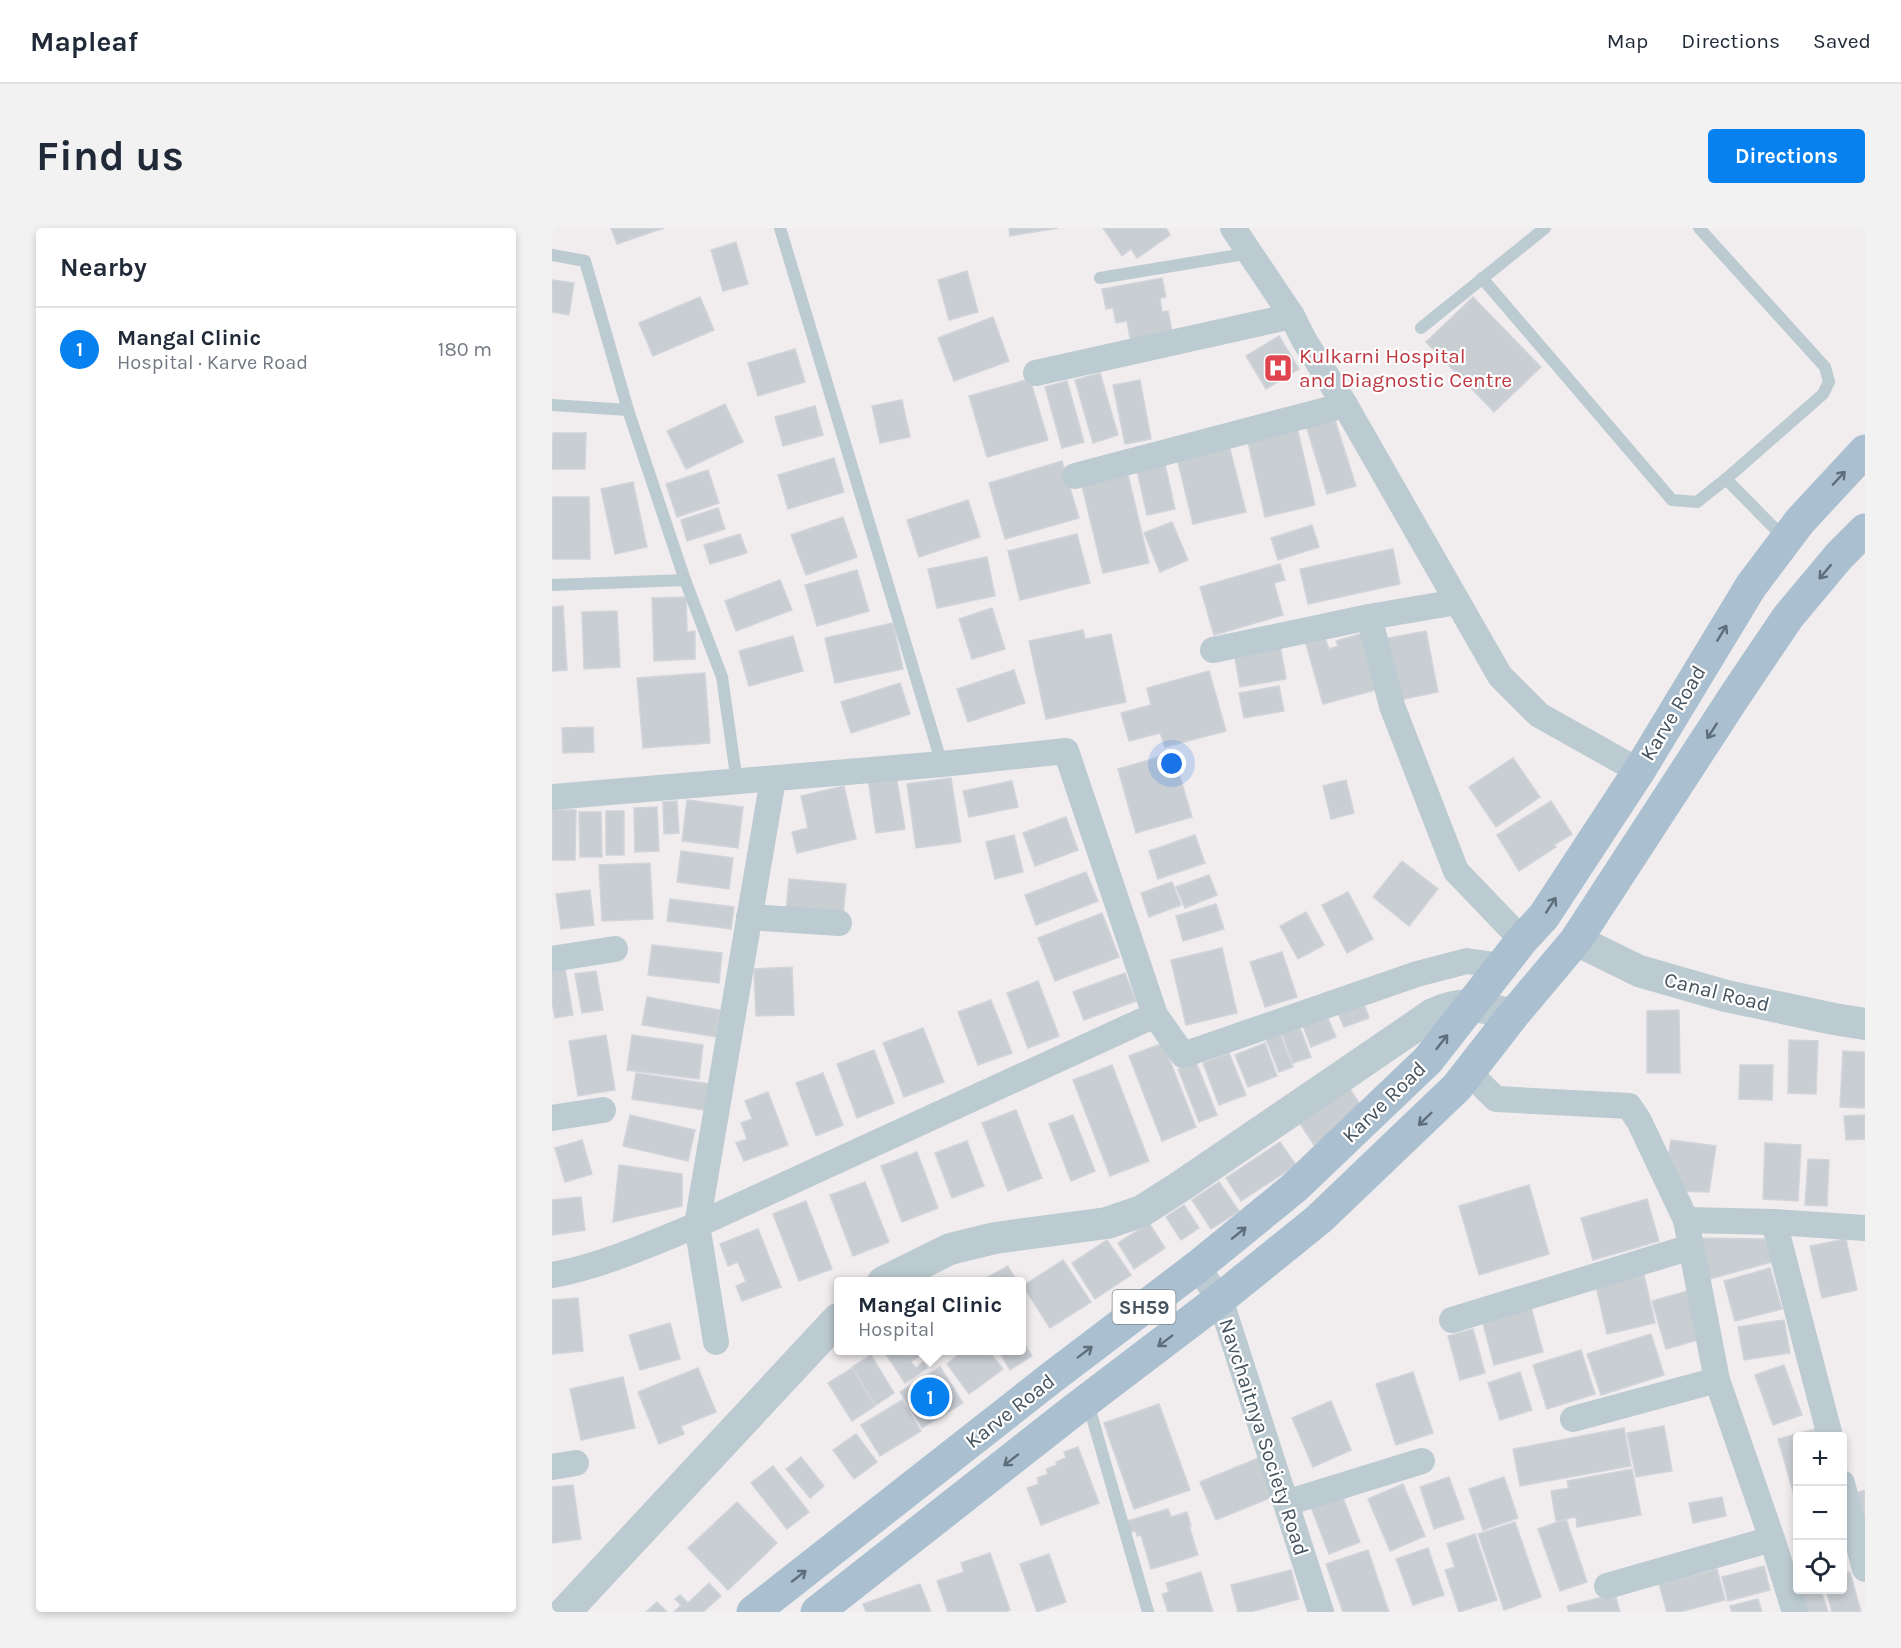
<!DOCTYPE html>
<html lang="en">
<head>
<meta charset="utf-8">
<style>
	body { margin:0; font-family:Karla,sans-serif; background:#f2f2f3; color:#1f2937 }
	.controls { position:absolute; right:18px; bottom:18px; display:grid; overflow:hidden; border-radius:6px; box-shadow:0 3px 9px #0003 }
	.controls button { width:54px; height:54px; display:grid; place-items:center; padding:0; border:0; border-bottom:2px solid #e0e1e3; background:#fff; color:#1f2937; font:30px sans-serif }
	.you { position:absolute; left:620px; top:536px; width:21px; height:21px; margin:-15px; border:4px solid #fff; border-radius:50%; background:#1a73e8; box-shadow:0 0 0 9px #1a73e833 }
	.badge { display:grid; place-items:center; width:39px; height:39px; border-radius:50%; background:#0881f0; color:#fff; font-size:20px; font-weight:700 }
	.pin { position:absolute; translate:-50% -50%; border:3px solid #fff; box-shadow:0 2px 6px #0006 }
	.popup { position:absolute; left:282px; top:1049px; width:192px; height:78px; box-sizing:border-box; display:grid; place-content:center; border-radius:6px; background:#fff; filter:drop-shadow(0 2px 4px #0005); font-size:20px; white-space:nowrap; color:#747a83 }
	.popup b { font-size:22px; color:#1f2937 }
	.popup::after { content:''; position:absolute; left:50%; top:100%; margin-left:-12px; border:12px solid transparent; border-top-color:#fff }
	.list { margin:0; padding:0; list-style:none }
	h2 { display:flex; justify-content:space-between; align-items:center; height:78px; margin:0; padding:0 24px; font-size:26px }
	h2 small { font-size:20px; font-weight:400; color:#747a83 }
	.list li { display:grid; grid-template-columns:39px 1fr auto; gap:18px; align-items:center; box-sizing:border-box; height:84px; padding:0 24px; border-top:2px solid #e0e1e3 }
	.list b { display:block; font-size:22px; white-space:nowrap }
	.list p { margin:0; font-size:20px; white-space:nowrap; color:#747a83 }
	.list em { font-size:20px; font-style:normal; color:#747a83 }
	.icon { flex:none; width:33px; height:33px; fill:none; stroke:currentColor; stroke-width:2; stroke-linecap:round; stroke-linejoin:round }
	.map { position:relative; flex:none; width:1313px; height:1384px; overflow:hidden; border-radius:6px }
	header { display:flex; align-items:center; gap:36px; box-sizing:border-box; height:84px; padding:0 30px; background:#fff; border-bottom:2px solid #e0e1e3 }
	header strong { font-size:28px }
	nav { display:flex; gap:33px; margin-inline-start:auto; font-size:21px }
	.intro { display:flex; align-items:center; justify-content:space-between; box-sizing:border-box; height:144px; padding:0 36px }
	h1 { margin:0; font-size:42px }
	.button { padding:15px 27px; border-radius:6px; background:#0881f0; color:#fff; font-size:21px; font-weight:700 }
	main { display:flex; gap:36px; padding:0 36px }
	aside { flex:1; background:#fff; border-radius:6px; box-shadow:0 3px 9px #0003 }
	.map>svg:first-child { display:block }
</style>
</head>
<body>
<header>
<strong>Mapleaf</strong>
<nav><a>Map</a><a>Directions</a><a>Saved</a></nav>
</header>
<div class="intro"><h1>Find us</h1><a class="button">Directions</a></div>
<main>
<aside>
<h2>Nearby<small></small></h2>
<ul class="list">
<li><span class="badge">1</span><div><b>Mangal Clinic</b><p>Hospital · Karve Road</p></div><em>180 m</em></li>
</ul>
</aside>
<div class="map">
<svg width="1313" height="1384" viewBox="0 0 1313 1384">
	<rect width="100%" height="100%" fill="#f1edee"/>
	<!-- building -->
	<g fill="#c9ced3" stroke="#d1d4da" stroke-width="1.5">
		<polygon points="59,0 112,0 65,16"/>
		<polygon points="457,0 506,0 458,8"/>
		<polygon points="551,0 614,0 618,7 585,30 579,21 570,28"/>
		<polygon points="184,14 196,56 171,63 159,22"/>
		<polygon points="415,43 426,84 397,92 386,52"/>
		<polygon points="610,50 614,69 608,70 610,84 616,83 621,109 579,116 575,93 564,95 561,80 554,81 550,61"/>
		<polygon points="0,52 22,55 17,87 0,84"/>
		<polygon points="148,69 162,102 101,128 87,95"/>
		<polygon points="921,69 989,139 942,184 874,114"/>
		<polygon points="441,89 457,133 402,153 386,110"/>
		<polygon points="727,108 747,141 714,161 694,128"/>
		<polygon points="243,121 253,154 206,168 196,135"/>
		<polygon points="548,145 566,207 541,215 523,152"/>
		<polygon points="478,151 496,212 435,229 417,168"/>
		<polygon points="588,152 599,211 573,216 561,157"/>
		<polygon points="515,153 532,214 510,220 493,159"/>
		<polygon points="350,172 358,209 328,215 320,178"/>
		<polygon points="173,176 191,214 134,241 115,203"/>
		<polygon points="263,178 271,207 231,218 223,189"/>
		<polygon points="781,186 804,258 775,266 753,194"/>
		<polygon points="745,199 763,277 713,289 695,210"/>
		<polygon points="1,205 34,205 33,241 0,241"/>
		<polygon points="676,213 694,284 641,296 624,226"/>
		<polygon points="282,230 292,264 236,281 226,247"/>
		<polygon points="612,232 623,281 595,287 584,238"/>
		<polygon points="510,233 527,290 453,311 437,255"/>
		<polygon points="156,242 167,275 125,289 114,256"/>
		<polygon points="575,243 597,335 551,345 529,254"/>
		<polygon points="81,254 95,319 63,326 49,261"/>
		<polygon points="0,269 37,269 38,331 0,331"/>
		<polygon points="416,272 428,309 367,329 355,292"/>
		<polygon points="166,280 173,301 135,313 129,292"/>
		<polygon points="291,289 305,329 254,347 239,307"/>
		<polygon points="620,294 636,332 608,344 592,305"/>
		<polygon points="760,297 767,319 726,332 719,310"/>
		<polygon points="188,306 195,325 158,336 152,317"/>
		<polygon points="525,306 538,355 468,372 456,323"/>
		<polygon points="841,321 848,356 756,376 748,341"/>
		<polygon points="435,329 443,368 385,380 376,341"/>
		<polygon points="728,336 733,352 722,355 731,387 662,407 648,359"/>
		<polygon points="305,342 317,383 265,398 253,357"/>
		<polygon points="228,352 240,382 184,403 173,373"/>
		<polygon points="134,369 135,404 143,403 143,431 102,433 100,370"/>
		<polygon points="11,378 15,442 0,443 0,379"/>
		<polygon points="440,380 453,421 420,431 407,391"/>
		<polygon points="65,383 68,439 32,441 30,384"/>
		<polygon points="341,395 351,441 283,455 273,410"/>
		<polygon points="531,402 533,411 559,406 574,474 494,491 477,413"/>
		<polygon points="874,403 886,464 842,473 830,411"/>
		<polygon points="816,404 831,460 771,476 754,416 773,410 777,421 786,418 784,413"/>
		<polygon points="241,408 251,443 197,458 187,423"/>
		<polygon points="728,417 734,451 688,459 682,425"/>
		<polygon points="462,442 473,475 416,494 405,461"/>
		<polygon points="657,443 674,503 613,519 608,505 577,513 569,485 599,477 595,460"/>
		<polygon points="153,445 158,515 91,520 85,450"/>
		<polygon points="348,455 358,486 299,505 289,474"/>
		<polygon points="727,458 732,483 692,490 687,465"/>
		<polygon points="41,499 42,524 11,525 10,500"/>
		<polygon points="621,525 640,589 584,605 566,541"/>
		<polygon points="961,530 988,569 944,599 917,559"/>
		<polygon points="344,546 353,601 324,605 316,551"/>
		<polygon points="399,550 409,614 364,620 355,556"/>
		<polygon points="794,552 802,585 779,591 771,558"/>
		<polygon points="460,553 466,579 417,589 411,563"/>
		<polygon points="292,558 304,611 245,625 240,604 256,600 249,568"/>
		<polygon points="135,572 191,579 186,620 130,613"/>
		<polygon points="125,573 127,605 112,606 111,574"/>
		<polygon points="999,573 1020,606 1002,617 1004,619 967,643 945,607"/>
		<polygon points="105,579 107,623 83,624 82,580"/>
		<polygon points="0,582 24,582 23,632 0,632"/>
		<rect x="54" y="583" width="18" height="44"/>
		<polygon points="27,584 49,584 50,629 28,629"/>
		<polygon points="514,589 526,622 483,638 471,605"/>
		<polygon points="462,607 471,644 443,651 434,614"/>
		<polygon points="643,607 653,635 606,651 597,623"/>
		<polygon points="129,623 181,630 177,661 125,654"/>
		<polygon points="850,633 886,661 857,698 821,669"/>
		<polygon points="98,635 101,691 50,693 47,637"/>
		<polygon points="534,644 546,673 484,697 473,667"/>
		<polygon points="657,647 665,667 633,680 624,659"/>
		<polygon points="237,651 294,656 291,688 234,684"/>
		<polygon points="620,654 629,677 597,689 589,665"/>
		<polygon points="38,662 42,697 9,701 4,666"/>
		<polygon points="796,664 821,711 795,725 770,677"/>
		<polygon points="118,671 182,679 179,701 115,693"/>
		<polygon points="664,676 672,701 631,713 624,688"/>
		<polygon points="754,684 772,717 746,731 728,698"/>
		<polygon points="550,685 567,729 503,753 486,710"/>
		<polygon points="100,717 170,725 167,755 96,747"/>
		<polygon points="670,720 685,785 634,797 619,732"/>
		<polygon points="730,724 745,769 713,779 698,734"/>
		<polygon points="240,739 242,787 204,788 202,741"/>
		<polygon points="13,741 21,787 3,790 0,774 0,744"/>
		<polygon points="44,743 51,782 30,785 23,746"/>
		<polygon points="573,745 584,773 532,792 521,764"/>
		<polygon points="486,753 507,808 476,820 455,765"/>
		<polygon points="95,769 168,782 164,809 90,797"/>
		<polygon points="439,772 460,825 426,837 406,784"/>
		<polygon points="811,773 817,790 792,799 785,783"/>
		<polygon points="1127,782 1128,845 1095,845 1095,783"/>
		<polygon points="775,788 784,809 759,819 751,798"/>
		<polygon points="371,800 392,854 352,869 331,815"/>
		<polygon points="748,800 759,829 741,835 730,806"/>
		<polygon points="728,806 741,839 727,844 714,811"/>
		<polygon points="54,807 63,862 26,868 17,813"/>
		<polygon points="80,807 151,817 147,851 75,842"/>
		<polygon points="1237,812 1266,813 1264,866 1236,865"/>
		<polygon points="611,815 644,899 610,913 577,828"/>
		<polygon points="713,815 725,848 696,859 683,827"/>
		<polygon points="322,822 342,875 305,890 285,836"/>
		<polygon points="1291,823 1313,824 1313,880 1288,879"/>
		<polygon points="677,825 694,867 667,877 651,835"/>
		<polygon points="644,834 665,887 647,894 626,841"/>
		<polygon points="560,837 597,933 558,948 521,852"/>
		<polygon points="1188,837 1221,837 1220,872 1187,871"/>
		<polygon points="84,845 157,856 152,882 80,871"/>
		<polygon points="271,845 291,897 264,908 244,855"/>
		<polygon points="796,858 813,884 762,917 745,891"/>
		<polygon points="216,864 236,917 192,933 184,915 195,911 189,895 200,891 193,873"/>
		<polygon points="464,882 490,950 456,963 430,895"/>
		<polygon points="78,887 143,902 136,933 71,918"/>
		<polygon points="521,887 543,943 519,953 497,896"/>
		<polygon points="1313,887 1313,911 1294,912 1292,888"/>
		<polygon points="30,912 40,946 13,954 3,920"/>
		<polygon points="1119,912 1164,918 1157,964 1122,963 1115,936"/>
		<polygon points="415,913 432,958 400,970 383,925"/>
		<polygon points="728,914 744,937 689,973 674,950"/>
		<polygon points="1213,915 1249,917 1246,973 1211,971"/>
		<polygon points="365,924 386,980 350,994 329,938"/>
		<polygon points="1256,931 1277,932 1275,978 1253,977"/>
		<polygon points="67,937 130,946 130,978 61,994"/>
		<polygon points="313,954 337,1014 301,1028 278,967"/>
		<polygon points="667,954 687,983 659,1001 640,972"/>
		<polygon points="977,957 997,1026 927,1047 907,978"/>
		<polygon points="29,969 33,1002 0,1007 0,972"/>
		<polygon points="1095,971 1107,1013 1041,1032 1029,990"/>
		<polygon points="254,973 280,1041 247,1053 221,986"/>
		<polygon points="632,977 647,1000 629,1012 614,989"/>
		<polygon points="597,995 613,1020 582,1041 566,1015"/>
		<polygon points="206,1001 229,1059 190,1073 184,1058 194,1054 186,1034 176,1038 168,1016"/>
		<polygon points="1143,1010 1213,1011 1220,1034 1154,1052"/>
		<polygon points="1294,1011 1305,1062 1270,1070 1258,1018"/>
		<polygon points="555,1012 579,1047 543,1071 520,1035"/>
		<polygon points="511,1032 539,1074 498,1100 471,1058"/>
		<polygon points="456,1038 465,1054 427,1054"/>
		<polygon points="1218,1040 1230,1081 1183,1093 1172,1053"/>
		<polygon points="1092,1047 1103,1095 1055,1106 1044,1058"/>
		<polygon points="1139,1062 1153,1110 1114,1121 1100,1073"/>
		<polygon points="26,1070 31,1123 0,1126 0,1072"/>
		<polygon points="979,1079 991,1124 942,1137 930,1092"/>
		<polygon points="1232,1092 1238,1125 1192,1132 1186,1099"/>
		<polygon points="118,1095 128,1131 88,1142 77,1107"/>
		<polygon points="921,1101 933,1145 908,1152 896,1108"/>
		<polygon points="1099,1106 1112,1147 1049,1167 1035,1126"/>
		<polygon points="470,1112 480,1128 458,1142 446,1122 470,1122"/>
		<polygon points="331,1122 363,1122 367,1128 359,1134 364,1140 371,1134 375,1140 353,1155"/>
		<polygon points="366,1122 394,1122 375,1135"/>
		<polygon points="412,1122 436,1122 451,1141 417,1166 395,1136"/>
		<polygon points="1029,1122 1043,1166 995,1181 981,1137"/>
		<polygon points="319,1127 342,1165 324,1177 300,1139"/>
		<polygon points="1232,1137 1250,1187 1221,1197 1203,1147"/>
		<polygon points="388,1139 411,1175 370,1200 348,1164"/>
		<polygon points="146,1140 164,1184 129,1198 132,1206 107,1216 86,1164"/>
		<polygon points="300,1140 323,1178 300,1193 276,1155"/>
		<polygon points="861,1144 881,1205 844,1217 824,1156"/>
		<polygon points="968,1144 980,1182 948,1192 936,1155"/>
		<polygon points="71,1149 83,1200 29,1212 18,1161"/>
		<polygon points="350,1172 369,1203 328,1228 309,1197"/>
		<polygon points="779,1173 799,1222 761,1239 740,1190"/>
		<polygon points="607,1176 638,1262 582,1281 552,1195"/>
		<polygon points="1112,1198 1120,1243 1084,1249 1075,1205"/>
		<polygon points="1072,1200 1079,1238 968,1258 961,1221"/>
		<polygon points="1267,1200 1270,1208 1246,1208 1246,1281 1226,1211"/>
		<polygon points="304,1206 325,1234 302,1251 281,1222"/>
		<polygon points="526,1219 547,1275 489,1297 475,1260 487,1256 485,1250 496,1246 494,1241 505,1237 504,1234 514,1230 512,1224"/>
		<polygon points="249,1229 272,1258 258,1270 234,1241"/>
		<polygon points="709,1229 725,1267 664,1292 648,1254"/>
		<polygon points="221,1238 257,1284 235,1301 199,1255"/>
		<polygon points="1080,1241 1089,1287 1025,1299 1024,1289 1004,1293 999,1263 1017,1260 1015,1253"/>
		<polygon points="897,1249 912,1291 882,1301 868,1259"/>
		<polygon points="952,1249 966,1290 931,1302 917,1261"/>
		<polygon points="851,1256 873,1308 838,1323 816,1271"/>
		<polygon points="21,1257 29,1311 0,1315 0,1259"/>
		<polygon points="1313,1262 1313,1289 1309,1290 1300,1266"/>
		<polygon points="790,1267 808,1314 777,1326 759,1279"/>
		<polygon points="1170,1269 1174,1288 1141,1295 1137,1275"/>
		<polygon points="185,1274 225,1315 176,1362 136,1320"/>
		<polygon points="616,1281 619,1289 635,1284 639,1298 637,1298 646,1327 599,1341 589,1307 585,1308 584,1303 579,1304 575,1293"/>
		<polygon points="1014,1291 1035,1354 1008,1363 986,1301"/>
		<polygon points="963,1294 989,1369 952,1382 926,1306"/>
		<polygon points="923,1306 945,1372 907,1384 893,1342 903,1339 895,1316"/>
		<polygon points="876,1320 892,1367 861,1377 844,1331"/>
		<polygon points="816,1322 837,1384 791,1384 774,1336"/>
		<polygon points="438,1325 458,1382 453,1384 396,1384 385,1353 412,1344 409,1335"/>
		<polygon points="497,1326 514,1374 485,1384 468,1336"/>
		<polygon points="1212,1338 1218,1362 1176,1373 1170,1349"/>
		<polygon points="1165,1341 1173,1372 1128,1384 1115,1384 1107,1356"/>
		<polygon points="739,1342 747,1371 698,1384 686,1384 679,1357"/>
		<polygon points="649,1344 661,1384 616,1384 610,1366 617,1364 614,1355"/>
		<polygon points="1298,1344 1309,1384 1280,1384 1274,1362 1290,1362 1290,1346"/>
		<polygon points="157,1355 169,1368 151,1384 122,1384 129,1377 123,1371 128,1367 136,1375"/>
		<polygon points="368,1356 379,1384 314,1384 311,1376"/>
		<polygon points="1246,1362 1269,1362 1276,1384 1250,1384"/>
		<polygon points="1063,1366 1068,1384 1017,1384 1015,1378"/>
		<polygon points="1206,1371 1210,1384 1180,1384 1178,1378"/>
		<polygon points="105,1374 115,1384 94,1384"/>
	</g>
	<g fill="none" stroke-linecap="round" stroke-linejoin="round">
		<!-- service -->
		<g stroke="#bccad1" stroke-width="12">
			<polyline points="228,0 390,536"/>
			<polyline points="1147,0 1273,139 1277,154 1271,166 1174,251 1233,311"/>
			<polyline points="0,27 33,33 76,182 133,352 170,449 185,554"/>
			<polyline points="548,50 698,25"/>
			<polyline points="930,50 1120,272 1145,274 1174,251"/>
			<polyline points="869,100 993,0"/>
			<polyline points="0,177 76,182"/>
			<polyline points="0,357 133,352"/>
			<polyline points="536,1175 596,1384"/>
		</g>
		<!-- minor -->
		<g stroke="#bccad1" stroke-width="26">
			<polyline points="681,0 740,88 752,112 793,177 948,448 987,487 1087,543"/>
			<polyline points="484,145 740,88"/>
			<polyline points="523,248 793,177"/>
			<polyline points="817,389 840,478 904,643 970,712"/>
			<polyline points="661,422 817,389 905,374"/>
			<polyline points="0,569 390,536 514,523 603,787 631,827 865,746 915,733 949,738"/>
			<polyline points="197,689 287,695"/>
			<polyline points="0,731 63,721"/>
			<polyline points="917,845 944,871 1077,878 1087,893 1134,992 1165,1152 1220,1311 1243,1384"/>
			<polyline points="0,890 51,882"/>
			<polyline points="1134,992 1222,994 1313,1000"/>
			<polyline points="1222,994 1278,1208"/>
			<polyline points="645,1039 668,1071 769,1384"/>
			<path d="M0,1047C50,1038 98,1016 145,997L603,787"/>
			<polyline points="900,1092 1139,1019"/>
			<polyline points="164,1114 145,997 221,551"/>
			<polyline points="1021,1191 1165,1152"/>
			<polyline points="0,1239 24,1235"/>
			<polyline points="1290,1255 1313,1341"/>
			<polyline points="734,1275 870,1233"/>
			<polyline points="1055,1358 1220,1311"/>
		</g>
		<!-- tertiary -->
		<g stroke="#bccad1" stroke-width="32">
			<polyline points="1024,712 1087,743 1174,768 1282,791 1313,796"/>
			<path d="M331,1054L398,1021L443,1010L555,995L590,983L629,958L881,786C914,771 928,779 961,787"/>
			<polyline points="13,1384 286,1091"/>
		</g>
		<!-- primary -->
		<g stroke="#aac0d0" stroke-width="33">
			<polyline points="201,1384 499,1150 645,1039 742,960 876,832 970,712 992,688 1087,543 1199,358 1248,293 1313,223"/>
			<polyline points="265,1384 522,1182 668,1071 767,991 905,859 961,787 1024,712 1184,466 1236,389 1287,328 1313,302"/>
		</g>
	</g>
	<!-- one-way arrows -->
	<defs><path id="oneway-shaft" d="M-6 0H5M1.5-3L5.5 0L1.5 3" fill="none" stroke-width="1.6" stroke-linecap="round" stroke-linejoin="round" transform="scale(1.5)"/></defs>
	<g stroke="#5e6e7a">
		<use href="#oneway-shaft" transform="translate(1287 250) rotate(-47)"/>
		<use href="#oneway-shaft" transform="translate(1273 344) rotate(130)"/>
		<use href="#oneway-shaft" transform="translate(1170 405) rotate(-59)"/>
		<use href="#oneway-shaft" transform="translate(1160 503) rotate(123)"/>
		<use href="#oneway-shaft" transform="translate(999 677) rotate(-57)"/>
		<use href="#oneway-shaft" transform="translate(890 814) rotate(-52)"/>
		<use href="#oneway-shaft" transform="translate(873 891) rotate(136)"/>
		<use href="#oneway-shaft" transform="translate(687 1005) rotate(-39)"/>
		<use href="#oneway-shaft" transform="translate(613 1113) rotate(143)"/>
		<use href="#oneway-shaft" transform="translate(533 1124) rotate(-37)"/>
		<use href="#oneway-shaft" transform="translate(459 1232) rotate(142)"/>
		<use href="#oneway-shaft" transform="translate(247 1348) rotate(-38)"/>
	</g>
	<!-- icons -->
	<defs>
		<g id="hospital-square" transform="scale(1.5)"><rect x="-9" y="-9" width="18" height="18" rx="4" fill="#e0444e" stroke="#fff"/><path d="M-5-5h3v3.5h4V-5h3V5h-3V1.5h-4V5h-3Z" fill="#fff"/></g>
	</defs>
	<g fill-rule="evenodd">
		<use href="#hospital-square" x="726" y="140"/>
	</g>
	<g text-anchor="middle" stroke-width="4.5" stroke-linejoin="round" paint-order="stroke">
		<!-- shield labels -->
		<rect fill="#fff" stroke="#7c878e" stroke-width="1.5" x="560.5" y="1062" width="63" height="34" rx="4.5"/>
		<g font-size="20" font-weight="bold" fill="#44535d">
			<text x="592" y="1086">SH59</text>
		</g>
		<!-- health labels -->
		<g font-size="21" fill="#be3a42" stroke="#fff" text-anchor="start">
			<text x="747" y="135">Kulkarni Hospital<tspan x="747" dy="24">and Diagnostic Centre</tspan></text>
		</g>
		<!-- street labels -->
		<g font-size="21" fill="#44535d" stroke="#fff">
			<text transform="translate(1121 485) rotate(-59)" y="7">Karve Road</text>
			<text transform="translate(1165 764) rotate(14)" y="7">Canal Road</text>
			<text transform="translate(832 874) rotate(-44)" y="7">Karve Road</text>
			<text transform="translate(458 1183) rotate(-38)" y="7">Karve Road</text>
			<text transform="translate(712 1209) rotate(72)" y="7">Navchaitnya Society Road</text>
		</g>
	</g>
</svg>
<div class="controls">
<button>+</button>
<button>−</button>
<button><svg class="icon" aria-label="locate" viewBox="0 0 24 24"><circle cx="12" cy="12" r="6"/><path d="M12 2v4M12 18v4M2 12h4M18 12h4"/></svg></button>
</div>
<div class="you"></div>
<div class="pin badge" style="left:378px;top:1169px">1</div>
<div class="popup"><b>Mangal Clinic</b>Hospital</div>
</div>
</main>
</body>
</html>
